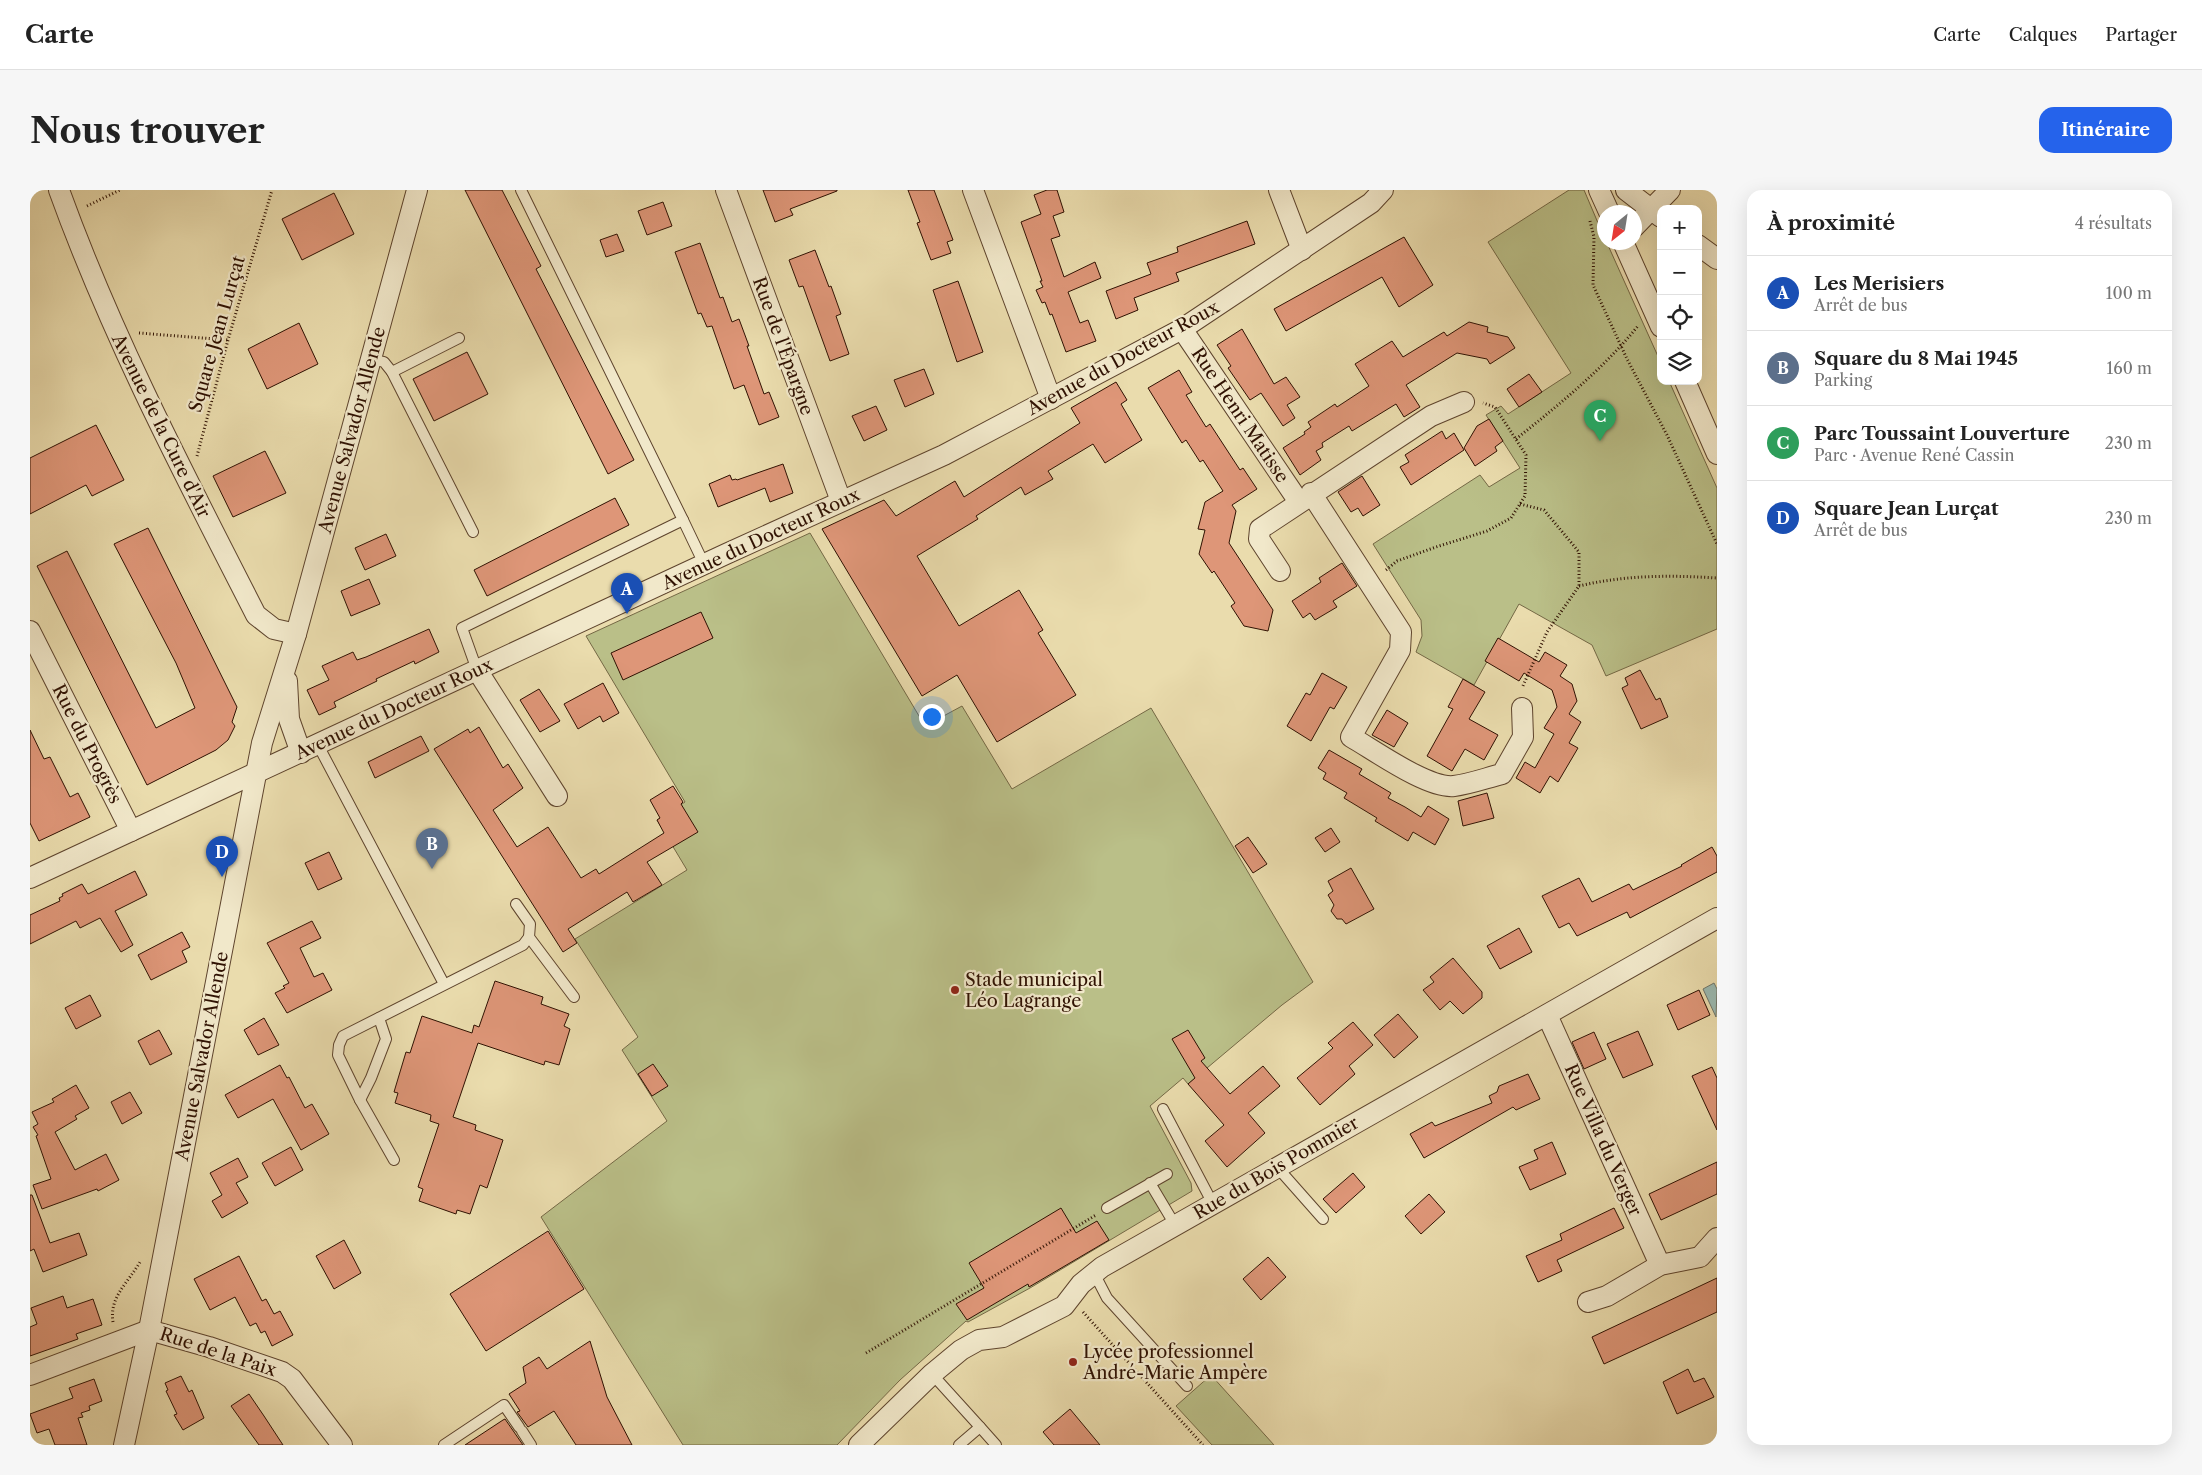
<!DOCTYPE html>
<html lang="fr">
<head>
<meta charset="utf-8">
<style>
	body { margin:0; font-family:"Libre Caslon Text",serif; background:#f6f6f6; color:#222 }
	.controls { position:absolute; right:15px; top:15px; display:grid; overflow:hidden; border-radius:10px; box-shadow:0 5px 20px #0002 }
	.controls button { width:45px; height:45px; display:grid; place-items:center; padding:0; border:0; border-bottom:1px solid #e0e0e0; background:#fff; color:#222; font:25px sans-serif }
	.compass { position:absolute; left:1567px; top:15px; width:45px; height:45px; border-radius:50%; background:#fff; box-shadow:0 5px 20px #0002; rotate:210deg }
	.you { position:absolute; left:901px; top:526px; width:18px; height:18px; margin:-12px; border:4px solid #fff; border-radius:50%; background:#1a73e8; box-shadow:0 0 0 8px #1a73e833 }
	.badge { display:grid; place-items:center; width:32px; height:32px; border-radius:50%; background:#2563eb; color:#fff; font-size:16px; font-weight:700 }
	.pin { position:absolute; translate:-50% -41px; filter:drop-shadow(0 1px 2px #0008) }
	.pin::after { content:''; position:absolute; top:26px; width:18px; height:15px; background:inherit; clip-path:polygon(0 0,100% 0,50% 100%) }
	.list { margin:0; padding:0; list-style:none }
	h2 { display:flex; justify-content:space-between; align-items:center; height:65px; margin:0; padding:0 20px; font-size:21px }
	h2 small { font-size:16px; font-weight:400; color:#767676 }
	.list li { display:grid; grid-template-columns:32px 1fr auto; gap:15px; align-items:center; box-sizing:border-box; height:75px; padding:0 20px; border-top:1px solid #e0e0e0 }
	.list b { display:block; font-size:19px; white-space:nowrap }
	.list p { margin:0; font-size:16px; white-space:nowrap; color:#767676 }
	.list em { font-size:16px; font-style:normal; color:#767676 }
	.icon { flex:none; width:28px; height:28px; fill:none; stroke:currentColor; stroke-width:2; stroke-linecap:round; stroke-linejoin:round }
	.map { position:relative; flex:none; width:1687px; height:1255px; overflow:hidden; border-radius:15px }
	header { display:flex; align-items:center; gap:30px; box-sizing:border-box; height:70px; padding:0 25px; background:#fff; border-bottom:1px solid #e0e0e0 }
	header strong { font-size:24px }
	nav { display:flex; gap:28px; margin-inline-start:auto; font-size:18px }
	.intro { display:flex; align-items:center; justify-content:space-between; box-sizing:border-box; height:120px; padding:0 30px }
	h1 { margin:0; font-size:35px }
	.button { padding:12px 22px; border-radius:15px; background:#2563eb; color:#fff; font-size:18px; font-weight:700 }
	main { display:flex; gap:30px; padding:0 30px }
	aside { flex:1; background:#fff; border-radius:15px; box-shadow:0 5px 20px #0002 }
	.map>svg:first-child { display:block }
</style>
</head>
<body>
<header>
<strong>Carte</strong>
<nav><a>Carte</a><a>Calques</a><a>Partager</a></nav>
</header>
<div class="intro"><h1>Nous trouver</h1><a class="button">Itinéraire</a></div>
<main>
<div class="map">
<svg width="1687" height="1255" viewBox="0 0 1687 1255">
	<rect width="100%" height="100%" fill="#eadcad"/>
	<filter id="stains"><feTurbulence type="fractalNoise" baseFrequency=".004" numOctaves="4"/><feColorMatrix values="0 0 0 0 .2 0 0 0 0 .09 0 0 0 0 .02 0 0 0 .5 -.17"/></filter>
	<radialGradient id="worn" r=".72"><stop offset=".6" stop-color="#630" stop-opacity="0"/><stop offset="1" stop-color="#630" stop-opacity=".3"/></radialGradient>
	<!-- green -->
	<g fill="#babf88" stroke="#746845">
		<polygon points="1539,0 1554,0 1574,47 1574,52 1577,53 1631,173 1631,191 1639,191 1687,298 1687,439 1576,486 1562,455 1489,414 1444,495 1386,462 1392,446 1391,430 1343,354 1450,285 1459,297 1490,278 1456,225 1471,216 1478,224 1541,183 1458,52"/>
		<polygon points="780,343 895,536 932,516 982,599 1121,518 1283,792 1252,815 1158,894 1153,888 1120,916 1161,993 1162,1001 1000,1098 938,1132 936,1131 870,1190 807,1255 653,1255 511,1027 637,931 592,860 608,847 545,749 657,680 627,630 655,612 556,446"/>
		<polygon points="1181,1185 1244,1255 1182,1255 1146,1216"/>
	</g>
	<!-- water -->
	<polygon fill="#9abab2" stroke="#6f766c" points="1684,793 1687,799 1686,827 1673,799"/>
	<!-- building -->
	<g fill="#de9678" stroke="#2f1102">
		<polygon points="435,0 472,0 511,76 506,79 604,270 578,284"/>
		<polygon points="733,0 807,0 807,1 760,19 763,25 745,32"/>
		<polygon points="878,0 904,0 923,50 917,52 921,63 901,70 887,33 890,32"/>
		<polygon points="1017,0 1027,0 1034,22 1023,26 1030,46 1021,49 1034,87 1065,72 1071,88 1038,102 1050,133 1058,130 1066,151 1036,162 1022,124 1020,125 1015,112 1012,113 1006,100 1013,97 1010,91 1012,91 991,32 1011,24 1004,5"/>
		<polygon points="304,3 324,44 272,70 252,29"/>
		<polygon points="633,12 642,36 617,45 608,21"/>
		<polygon points="1217,31 1225,54 1146,83 1149,91 1104,108 1108,120 1086,129 1076,101 1121,84 1117,73 1148,62 1147,57"/>
		<polygon points="587,44 594,61 576,67 570,50"/>
		<polygon points="1374,47 1403,95 1369,117 1352,87 1256,141 1244,119"/>
		<polygon points="670,53 690,108 693,107 702,132 709,129 719,156 717,156 734,204 739,202 749,227 729,235 714,195 704,199 682,136 677,137 671,123 668,124 645,62"/>
		<polygon points="785,60 799,97 801,96 811,124 806,126 819,164 800,171 773,96 769,97 759,70"/>
		<polygon points="928,91 953,162 927,172 903,100"/>
		<polygon points="1439,132 1458,137 1457,142 1478,147 1485,158 1460,174 1457,169 1427,163 1376,195 1390,217 1374,227 1366,214 1322,241 1319,236 1292,253 1293,257 1286,261 1291,270 1270,285 1253,258 1275,244 1274,242 1281,237 1278,232 1305,214 1307,217 1339,196 1325,174 1362,151 1373,167 1414,142 1417,146"/>
		<polygon points="269,133 288,174 237,199 218,159"/>
		<polygon points="1212,139 1244,194 1256,187 1270,207 1257,215 1265,228 1253,236 1231,203 1220,210 1198,178 1201,176 1187,155"/>
		<polygon points="437,162 458,204 404,231 383,189"/>
		<polygon points="894,179 904,204 875,217 864,190"/>
		<polygon points="1149,180 1162,202 1156,205 1176,237 1180,234 1210,280 1213,278 1227,299 1202,315 1206,321 1199,353 1243,420 1238,441 1214,436 1201,416 1205,413 1184,381 1182,383 1169,364 1175,340 1168,339 1175,312 1193,301 1173,270 1170,272 1156,250 1152,253 1118,198"/>
		<polygon points="1499,184 1512,202 1489,217 1477,199"/>
		<polygon points="1086,192 1097,210 1091,214 1112,250 1075,273 1063,254 1018,281 1023,289 995,305 991,297 946,326 948,329 887,366 929,436 989,400 1013,440 1008,443 1046,505 967,552 927,485 892,506 792,339 854,310 866,326 925,291 934,307 1050,233 1041,218"/>
		<polygon points="846,216 857,240 834,251 822,226"/>
		<polygon points="1459,229 1473,251 1465,257 1467,261 1445,276 1434,258 1447,236"/>
		<polygon points="66,235 94,290 62,306 56,295 0,324 0,268"/>
		<polygon points="1412,241 1416,249 1424,243 1434,260 1381,295 1370,277 1379,272 1375,265"/>
		<polygon points="235,261 256,303 203,327 183,286"/>
		<polygon points="753,274 763,303 740,312 735,298 688,317 679,294 700,285 702,290 706,289 707,290"/>
		<polygon points="1332,286 1350,315 1333,326 1328,318 1321,322 1308,302"/>
		<polygon points="585,308 599,335 457,406 444,380"/>
		<polygon points="118,338 207,517 202,532 205,536 198,550 186,560 117,595 7,376 37,361 126,538 165,518 146,473 84,354"/>
		<polygon points="356,344 366,366 335,380 325,358"/>
		<polygon points="1312,373 1327,396 1303,411 1307,417 1285,430 1280,423 1273,428 1262,411 1291,392 1289,388"/>
		<polygon points="339,389 350,414 321,426 311,401"/>
		<polygon points="671,422 683,448 593,490 581,463"/>
		<polygon points="399,439 409,462 385,474 384,471 346,489 347,491 304,512 306,517 289,525 277,500 299,490 292,476 323,462 327,470 336,467"/>
		<polygon points="1468,448 1509,472 1515,462 1537,475 1530,486 1542,494 1547,511 1539,524 1551,532 1539,553 1548,558 1528,592 1520,586 1510,603 1486,588 1495,572 1505,578 1524,544 1514,538 1527,517 1525,509 1522,500 1494,483 1489,491 1455,471"/>
		<polygon points="1610,480 1626,510 1630,508 1638,527 1611,539 1592,498 1598,495 1595,488"/>
		<polygon points="1292,483 1317,497 1304,519 1300,517 1281,551 1257,536 1276,503 1280,505"/>
		<polygon points="1433,489 1455,502 1439,529 1468,545 1454,570 1435,559 1422,581 1397,566 1423,519 1418,517"/>
		<polygon points="573,493 589,523 573,532 570,526 548,539 534,514"/>
		<polygon points="509,499 530,531 510,542 490,510"/>
		<polygon points="1357,520 1378,533 1364,557 1342,545"/>
		<polygon points="449,537 473,578 478,574 493,598 463,620 487,657 518,637 551,688 566,679 569,684 634,643 627,630 630,628 620,610 643,596 653,612 651,614 668,642 617,672 632,695 603,712 597,702 538,739 547,753 533,762 404,559 438,539 440,543"/>
		<polygon points="0,540 14,569 20,567 40,607 48,603 60,627 9,651 0,633"/>
		<polygon points="391,546 399,561 345,588 338,572"/>
		<polygon points="1299,560 1332,579 1329,584 1361,603 1358,608 1375,617 1391,627 1398,616 1419,629 1405,655 1383,642 1378,651 1345,631 1347,628 1314,608 1317,603 1293,589 1296,583 1288,578"/>
		<polygon points="1457,603 1464,628 1433,636 1428,611"/>
		<polygon points="1301,638 1310,652 1295,662 1285,648"/>
		<polygon points="1218,647 1237,674 1223,683 1205,656"/>
		<polygon points="1682,657 1687,666 1687,682 1600,728 1597,722 1547,746 1539,733 1529,738 1512,706 1549,688 1562,712 1599,694 1603,700 1652,676 1651,675"/>
		<polygon points="299,662 312,689 288,700 275,673"/>
		<polygon points="1321,678 1344,719 1316,734 1312,729 1307,729 1301,721 1304,715 1298,705 1303,701 1298,691"/>
		<polygon points="105,681 117,705 85,721 103,755 91,762 70,728 50,738 46,731 0,754 0,725 30,711 29,708 33,706 32,704 52,694 58,704"/>
		<polygon points="282,731 291,748 270,758 284,787 293,783 302,800 257,823 245,803 255,798 253,796 259,793 237,753"/>
		<polygon points="1489,738 1502,762 1470,779 1457,756"/>
		<polygon points="152,742 160,757 152,761 157,772 121,790 108,765"/>
		<polygon points="1423,768 1452,802 1452,808 1433,824 1420,811 1410,820 1393,800 1404,792 1400,787"/>
		<polygon points="465,791 513,807 511,814 539,824 534,836 540,839 529,875 515,871 514,875 448,853 423,927 446,935 445,940 473,950 457,998 450,995 440,1024 427,1020 426,1024 389,1011 393,999 388,997 409,934 400,931 401,925 365,913 368,903 364,902 376,862 380,863 392,826 442,843 444,835 449,837"/>
		<polygon points="1669,800 1680,825 1648,840 1637,815"/>
		<polygon points="60,805 71,826 46,839 35,818"/>
		<polygon points="1368,824 1388,847 1364,868 1344,845"/>
		<polygon points="234,828 249,855 228,865 214,840"/>
		<polygon points="1323,832 1343,855 1319,876 1325,884 1290,915 1267,888 1303,858 1298,853"/>
		<polygon points="129,840 142,864 120,875 108,851"/>
		<polygon points="1158,840 1175,868 1171,871 1200,904 1233,876 1250,896 1218,923 1235,943 1197,977 1175,951 1194,935 1158,894 1165,888 1142,849"/>
		<polygon points="1608,841 1623,875 1593,888 1577,854"/>
		<polygon points="1564,842 1576,869 1554,879 1542,852"/>
		<polygon points="623,874 638,896 622,906 608,884"/>
		<polygon points="250,875 257,888 259,887 275,918 282,914 299,944 271,960 243,909 208,928 195,905"/>
		<polygon points="1682,877 1687,888 1687,940 1662,886"/>
		<polygon points="1498,884 1510,909 1486,920 1483,917 1394,968 1380,944 1402,932 1405,936 1462,913 1459,906 1467,902 1469,896"/>
		<polygon points="46,895 59,918 45,926 47,929 25,942 45,980 76,964 89,990 68,1001 67,999 12,1019 3,995 21,989 6,946 8,945 3,937 8,934 2,922 24,912 22,909"/>
		<polygon points="100,902 112,923 92,934 81,912"/>
		<polygon points="1522,952 1536,984 1500,1000 1489,977 1508,969 1504,960"/>
		<polygon points="261,957 273,980 245,996 232,973"/>
		<polygon points="208,968 218,987 206,993 218,1013 192,1028 182,1011 192,1005 180,983"/>
		<polygon points="1687,972 1687,1004 1631,1030 1619,1004"/>
		<polygon points="1323,983 1335,997 1306,1023 1293,1009"/>
		<polygon points="1399,1004 1415,1022 1391,1044 1375,1026"/>
		<polygon points="0,1005 2,1005 20,1053 49,1043 57,1065 13,1082 4,1059 0,1061"/>
		<polygon points="1031,1018 1046,1043 1067,1031 1079,1050 999,1097 998,1094 937,1130 926,1114 954,1098 939,1073"/>
		<polygon points="1584,1018 1594,1038 1527,1070 1532,1081 1508,1092 1496,1066 1532,1050 1530,1044"/>
		<polygon points="518,1041 554,1099 456,1161 420,1104"/>
		<polygon points="314,1050 331,1083 304,1099 286,1066"/>
		<polygon points="209,1066 232,1111 236,1109 244,1124 250,1121 263,1145 242,1156 235,1141 231,1143 226,1133 220,1136 205,1107 180,1120 164,1089"/>
		<polygon points="1238,1067 1256,1087 1231,1110 1213,1089"/>
		<polygon points="1687,1088 1687,1122 1574,1174 1562,1147"/>
		<polygon points="33,1106 37,1118 63,1109 72,1135 46,1144 48,1149 0,1166 0,1137 7,1134 1,1118"/>
		<polygon points="560,1151 577,1207 602,1255 546,1255 524,1221 498,1237 487,1222 490,1221 479,1204 496,1193 493,1177 509,1167 517,1179"/>
		<polygon points="1658,1179 1664,1192 1674,1188 1684,1207 1647,1224 1633,1192"/>
		<polygon points="151,1186 159,1202 162,1200 174,1228 153,1240 144,1225 147,1224 136,1201 138,1200 135,1193"/>
		<polygon points="64,1189 72,1211 59,1216 60,1220 51,1223 53,1227 48,1228 57,1255 25,1255 19,1239 7,1243 0,1224 43,1208 39,1198"/>
		<polygon points="219,1204 234,1226 253,1255 229,1255 201,1216"/>
		<polygon points="1040,1219 1070,1255 1024,1255 1013,1242"/>
		<polygon points="475,1229 493,1255 435,1255 473,1230"/>
	</g>
	<g fill="none" stroke-linecap="round" stroke-linejoin="round">
		<!-- lane casing -->
		<g stroke="#5e442d" stroke-width="12">
			<g id="lane">
				<polyline points="491,0 653,330"/>
				<polyline points="429,148 362,182 443,342"/>
				<polyline points="341,169 354,172 362,182"/>
				<polyline points="447,480 432,438 653,330 674,374"/>
				<polyline points="288,555 414,794"/>
				<polyline points="486,714 500,734 499,747 544,807"/>
				<polyline points="330,910 341,888 356,849 349,828"/>
				<polyline points="1133,919 1183,1014"/>
				<polyline points="364,970 330,910 308,865 309,855 313,846 493,755 499,747"/>
				<polyline points="1247,977 1293,1029"/>
				<polyline points="1120,993 1145,1035"/>
				<polyline points="1077,1018 1137,984"/>
				<polyline points="1064,1083 1077,1108 1157,1196"/>
				<polyline points="902,1184 950,1237 929,1255"/>
				<polyline points="950,1237 966,1255"/>
				<polyline points="492,1241 501,1255"/>
				<polyline points="414,1255 474,1215 489,1237"/>
			</g>
		</g>
		<!-- street casing -->
		<g stroke="#5e442d" stroke-width="22">
			<g id="street">
				<path d="M29,0C82,147 155,286 226,425L244,439L266,444"/>
				<polyline points="696,0 811,311"/>
				<polyline points="943,0 1021,209"/>
				<polyline points="1249,0 1272,60"/>
				<polyline points="1569,0 1579,22"/>
				<polyline points="1596,0 1631,27"/>
				<polyline points="1604,37 1640,0"/>
				<polyline points="1593,52 1631,137"/>
				<polyline points="1668,55 1687,69"/>
				<polyline points="1152,139 1269,312"/>
				<polyline points="1655,191 1687,264"/>
				<path d="M1281,303L1371,442L1370,460L1321,547C1344,560 1398,599 1424,596C1440,594 1456,588 1472,584L1493,547L1492,518"/>
				<polyline points="1250,381 1229,349 1230,339 1401,226 1434,212"/>
				<polyline points="0,441 101,641"/>
				<polyline points="447,480 527,606"/>
				<polyline points="257,491 259,529 271,563"/>
				<polyline points="0,688 696,364 914,265 1152,139 1341,13 1353,0"/>
				<polyline points="1517,825 1630,1075"/>
				<polyline points="1558,1112 1577,1106 1630,1075 1670,1067 1687,1048"/>
				<polyline points="119,1140 179,1157 252,1182 262,1189 312,1255"/>
				<polyline points="0,1185 119,1140"/>
				<polyline points="94,1255 119,1140 232,553 266,444 387,0"/>
				<polyline points="829,1255 902,1184 931,1160 949,1150 973,1147 1034,1116 1051,1094 1072,1077 1687,728"/>
			</g>
		</g>
		<!-- path -->
		<g stroke="#2f1102" stroke-width="3" stroke-dasharray="1 2.5" stroke-linecap="butt">
			<polyline points="57,16 90,0"/>
			<polyline points="1560,31 1564,47 1563,95 1597,169 1637,245 1687,354"/>
			<polyline points="109,143 198,150"/>
			<path d="M1486,249C1530,214 1572,180 1608,136"/>
			<polyline points="167,266 198,150 242,0"/>
			<polyline points="1490,314 1514,320 1549,362 1549,396 1517,442 1492,498"/>
			<polyline points="1356,380 1367,371 1406,357 1457,341 1481,328 1495,306 1496,265 1465,217 1453,213"/>
			<path d="M1549,396C1595,385 1640,385 1687,388"/>
			<polyline points="1053,1122 1173,1255"/>
			<path d="M83,1132C79,1107 98,1093 110,1072"/>
			<polyline points="836,1163 1066,1025"/>
		</g>
		<!-- lane -->
		<use href="#lane" stroke="#f1e8ca" stroke-width="10"/>
		<!-- street -->
		<use href="#street" stroke="#f1e8ca" stroke-width="20"/>
	</g>
	<!-- markers -->
	<g fill="#8f2418" stroke="#f1e8ca" stroke-width="2">
		<circle cx="925" cy="800" r="5"/>
		<circle cx="1043" cy="1172" r="5"/>
	</g>
	<g text-anchor="middle" stroke-width="4.5" stroke-linejoin="round" paint-order="stroke">
		<!-- street labels -->
		<g font-size="18" fill="#2f1102" stroke="#f1e8ca">
			<text transform="translate(187 144) rotate(-74)" y="6">Square Jean Lurçat</text>
			<text transform="translate(753 156) rotate(70)" y="6">Rue de l'Épargne</text>
			<text transform="translate(1093 168) rotate(-29)" y="6">Avenue du Docteur Roux</text>
			<text transform="translate(1210 225) rotate(56)" y="6">Rue Henri Matisse</text>
			<text transform="translate(131 236) rotate(64)" y="6">Avenue de la Cure d'Air</text>
			<text transform="translate(322 240) rotate(-75)" y="6">Avenue Salvador Allende</text>
			<text transform="translate(731 349) rotate(-25)" y="6">Avenue du Docteur Roux</text>
			<text transform="translate(364 519) rotate(-25)" y="6">Avenue du Docteur Roux</text>
			<text transform="translate(57 554) rotate(63)" y="6">Rue du Progrès</text>
			<text transform="translate(172 866) rotate(-79)" y="6">Avenue Salvador Allende</text>
			<text transform="translate(1573 950) rotate(66)" y="6">Rue Villa du Verger</text>
			<text transform="translate(1246 978) rotate(-30)" y="6">Rue du Bois Pommier</text>
			<text transform="translate(188 1162) rotate(18)" y="6">Rue de la Paix</text>
		</g>
		<!-- poi labels -->
		<g font-size="18" fill="#2f1102" stroke="#f1e8ca" text-anchor="start">
			<text x="935" y="796">Stade municipal<tspan x="935" dy="21">Léo Lagrange</tspan></text>
			<text x="1053" y="1168">Lycée professionnel<tspan x="1053" dy="21">André-Marie Ampère</tspan></text>
		</g>
	</g>
	<rect width="100%" height="100%" filter="url(#stains)"/>
	<rect width="100%" height="100%" fill="url(#worn)"/>
</svg>
<div class="controls">
<button>+</button>
<button>−</button>
<button><svg class="icon" aria-label="locate" viewBox="0 0 24 24"><circle cx="12" cy="12" r="6"/><path d="M12 2v4M12 18v4M2 12h4M18 12h4"/></svg></button>
<button><svg class="icon" aria-label="layers" viewBox="0 0 24 24"><path d="M12 4l9 5-9 5-9-5zM3 14l9 5 9-5"/></svg></button>
</div>
<svg class="compass" viewBox="-18 -18 36 36"><path d="M0-13l5 13h-10z" fill="#e53935"/><path d="M0 13l5-13h-10z" fill="#767676"/></svg>
<div class="you"></div>
<div class="pin badge" style="left:597px;top:424px;background:#1a4fb4">A</div>
<div class="pin badge" style="left:402px;top:679px;background:#5c6f8a">B</div>
<div class="pin badge" style="left:1570px;top:251px;background:#2e9e5b">C</div>
<div class="pin badge" style="left:192px;top:687px;background:#1a4fb4">D</div>
</div>
<aside>
<h2>À proximité<small>4 résultats</small></h2>
<ul class="list">
<li><span class="badge" style="background:#1a4fb4">A</span><div><b>Les Merisiers</b><p>Arrêt de bus</p></div><em>100 m</em></li>
<li><span class="badge" style="background:#5c6f8a">B</span><div><b>Square du 8 Mai 1945</b><p>Parking</p></div><em>160 m</em></li>
<li><span class="badge" style="background:#2e9e5b">C</span><div><b>Parc Toussaint Louverture</b><p>Parc · Avenue René Cassin</p></div><em>230 m</em></li>
<li><span class="badge" style="background:#1a4fb4">D</span><div><b>Square Jean Lurçat</b><p>Arrêt de bus</p></div><em>230 m</em></li>
</ul>
</aside>
</main>
</body>
</html>
